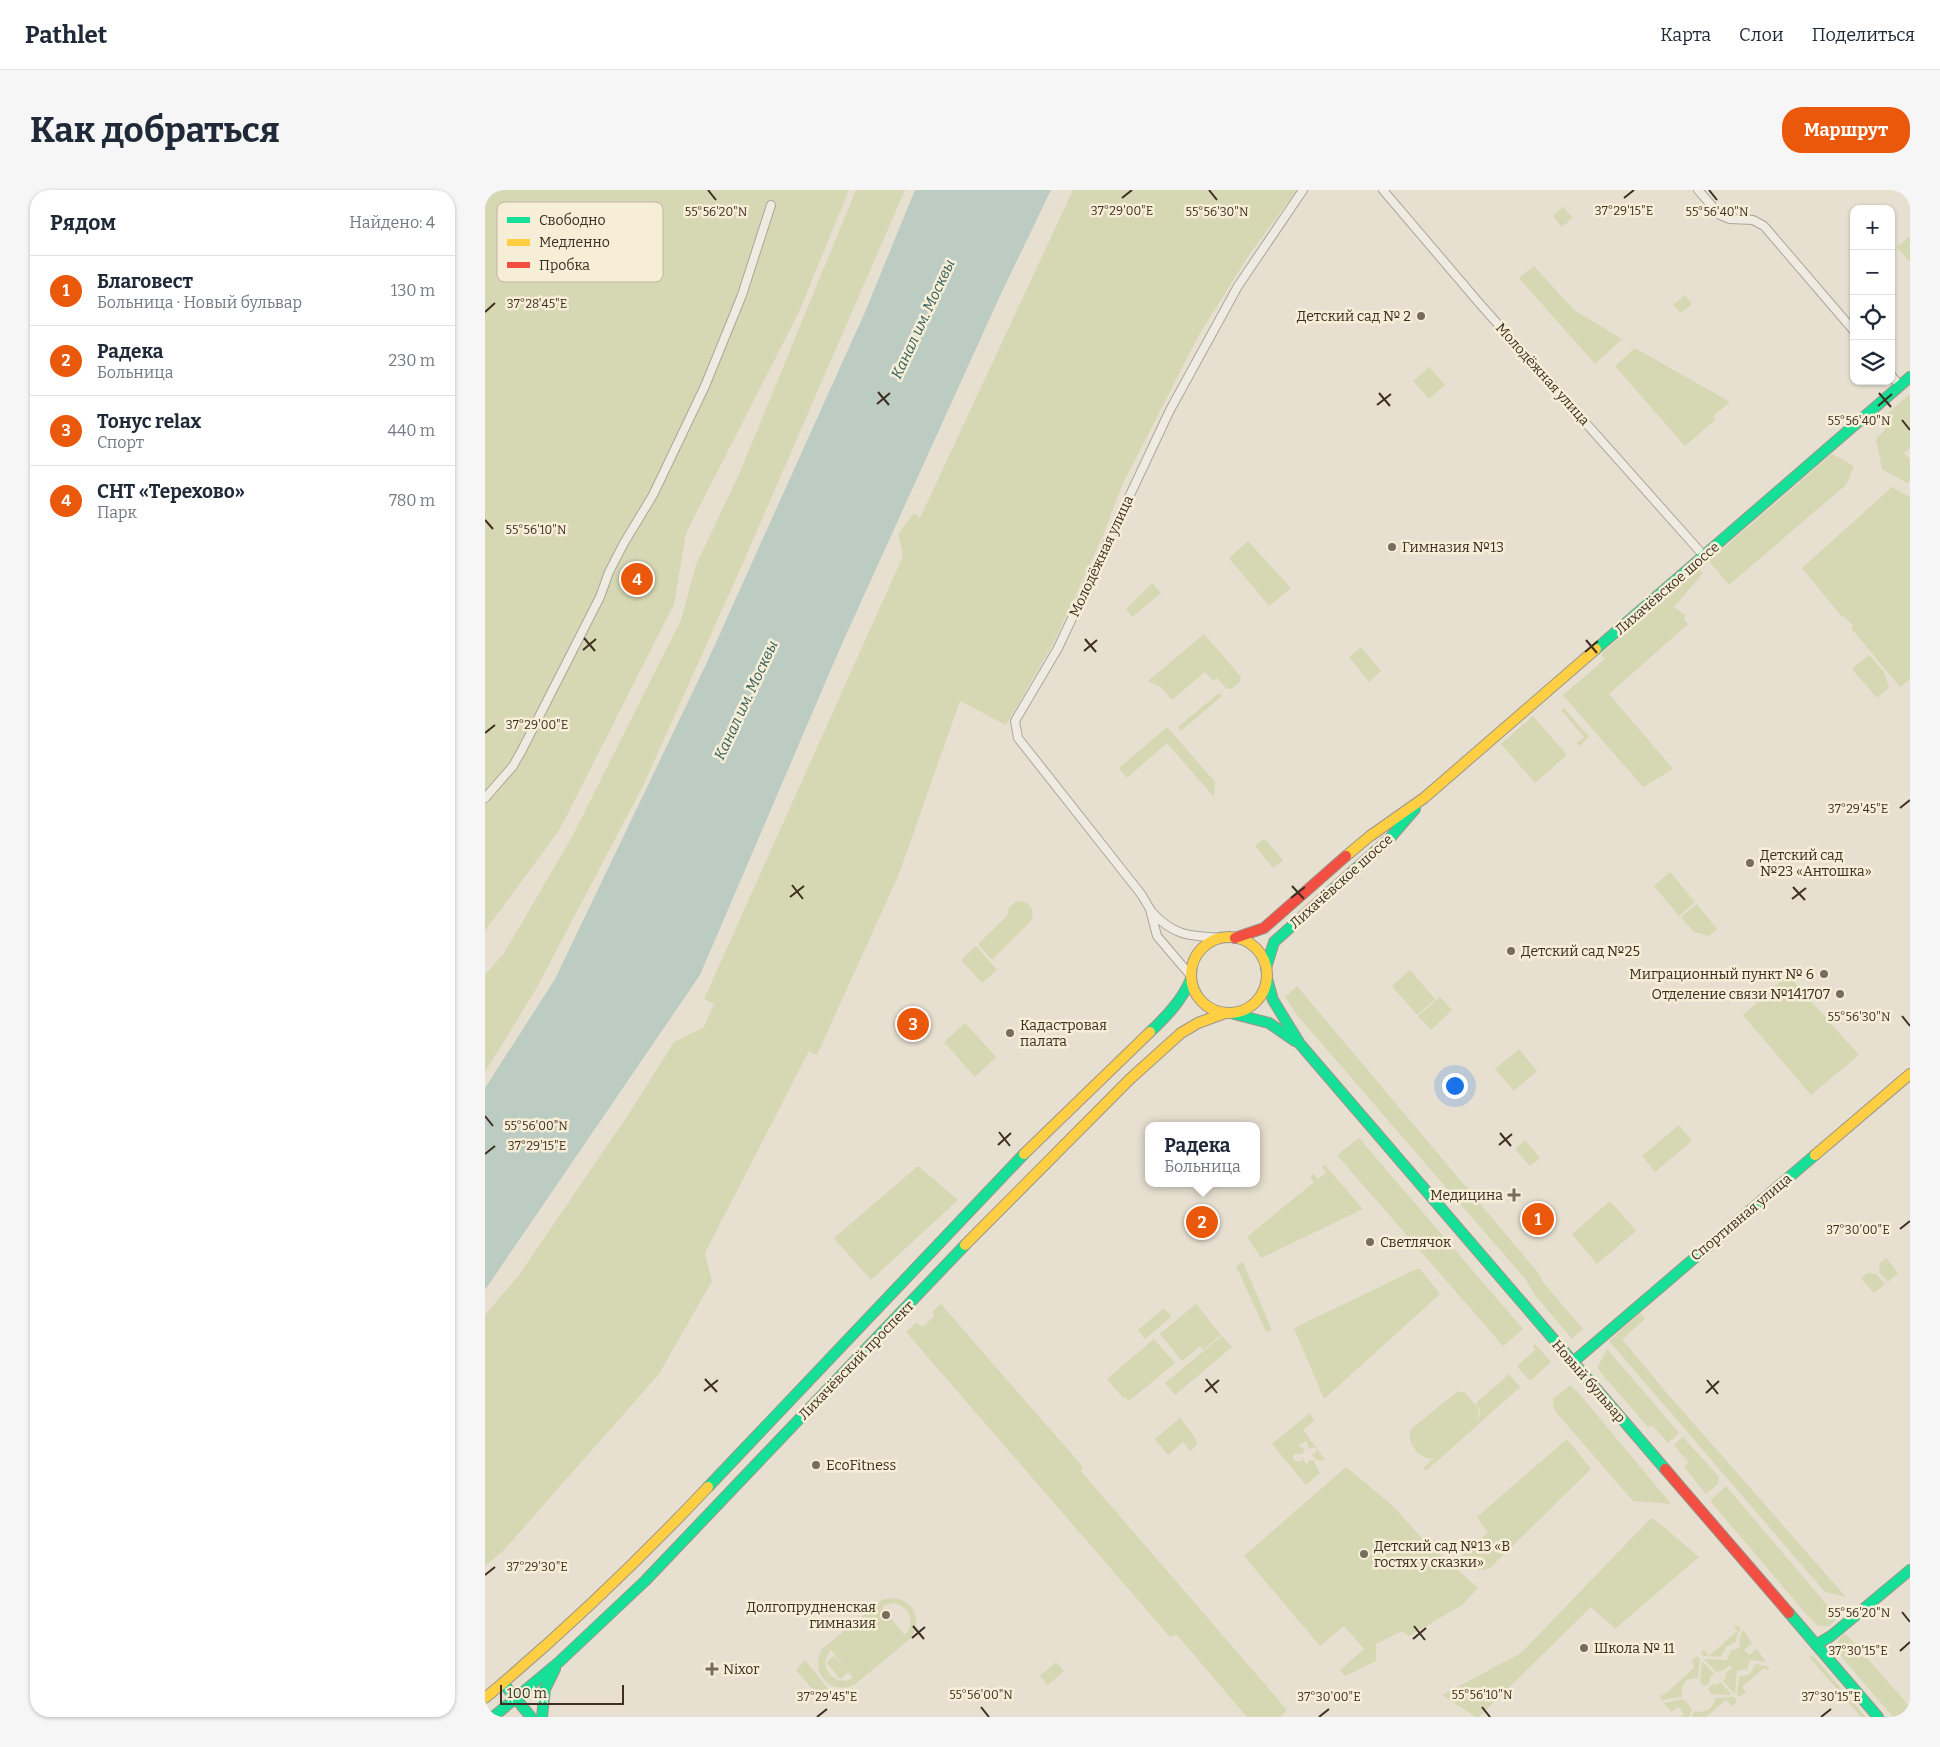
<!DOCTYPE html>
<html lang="ru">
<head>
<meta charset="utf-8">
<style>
	body { margin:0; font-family:Bitter,serif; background:#f6f6f7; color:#1f2937 }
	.controls { position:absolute; right:15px; top:15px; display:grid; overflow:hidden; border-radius:10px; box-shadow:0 1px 4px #0004 }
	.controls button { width:45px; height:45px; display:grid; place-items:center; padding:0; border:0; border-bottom:1px solid #e0e1e3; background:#fff; color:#1f2937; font:25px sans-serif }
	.scale { position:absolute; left:15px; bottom:12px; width:124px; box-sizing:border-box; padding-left:5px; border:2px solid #3d2e20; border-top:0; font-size:14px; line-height:18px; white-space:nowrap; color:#3d2e20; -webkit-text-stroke:4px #f7eed8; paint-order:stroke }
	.you { position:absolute; left:969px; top:895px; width:18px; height:18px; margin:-12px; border:4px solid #fff; border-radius:50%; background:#1a73e8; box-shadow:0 0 0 8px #1a73e833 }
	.badge { display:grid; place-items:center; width:32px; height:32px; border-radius:50%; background:#ea580c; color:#fff; font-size:16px; font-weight:700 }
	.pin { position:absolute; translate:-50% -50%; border:2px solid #fff; box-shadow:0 1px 5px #0006 }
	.popup { position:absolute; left:660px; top:932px; width:115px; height:65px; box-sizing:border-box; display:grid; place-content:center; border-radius:10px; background:#fff; filter:drop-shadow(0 1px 4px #0005); font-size:16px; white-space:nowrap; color:#747a83 }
	.popup b { font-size:19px; color:#1f2937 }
	.popup::after { content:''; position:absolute; left:50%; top:100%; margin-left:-10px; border:10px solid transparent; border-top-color:#fff }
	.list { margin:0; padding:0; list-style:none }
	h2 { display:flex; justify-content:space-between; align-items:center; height:65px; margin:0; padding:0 20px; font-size:21px }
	h2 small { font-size:16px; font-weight:400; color:#747a83 }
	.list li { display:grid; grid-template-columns:32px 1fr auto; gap:15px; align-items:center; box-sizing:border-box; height:70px; padding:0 20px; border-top:1px solid #e0e1e3 }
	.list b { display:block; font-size:19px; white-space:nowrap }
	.list p { margin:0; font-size:16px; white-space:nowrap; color:#747a83 }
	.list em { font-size:16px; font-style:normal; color:#747a83 }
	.icon { flex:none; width:28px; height:28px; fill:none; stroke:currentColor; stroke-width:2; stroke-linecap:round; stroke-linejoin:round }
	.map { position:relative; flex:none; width:1425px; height:1527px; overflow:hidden; border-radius:20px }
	header { display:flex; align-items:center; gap:30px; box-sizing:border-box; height:70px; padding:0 25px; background:#fff; border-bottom:1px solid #e0e1e3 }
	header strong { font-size:24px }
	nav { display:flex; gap:28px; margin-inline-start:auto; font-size:18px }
	.intro { display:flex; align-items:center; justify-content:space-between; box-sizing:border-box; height:120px; padding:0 30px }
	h1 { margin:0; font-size:35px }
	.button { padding:12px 22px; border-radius:20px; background:#ea580c; color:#fff; font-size:18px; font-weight:700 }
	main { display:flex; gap:30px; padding:0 30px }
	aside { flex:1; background:#fff; border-radius:20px; box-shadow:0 1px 4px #0004 }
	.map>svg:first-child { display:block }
</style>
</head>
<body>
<header>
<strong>Pathlet</strong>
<nav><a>Карта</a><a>Слои</a><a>Поделиться</a></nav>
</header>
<div class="intro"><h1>Как добраться</h1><a class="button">Маршрут</a></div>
<main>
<aside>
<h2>Рядом<small>Найдено: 4</small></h2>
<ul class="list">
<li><span class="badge">1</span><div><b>Благовест</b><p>Больница · Новый бульвар</p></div><em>130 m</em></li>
<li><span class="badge">2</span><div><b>Радека</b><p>Больница</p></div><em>230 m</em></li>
<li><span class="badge">3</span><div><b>Тонус relax</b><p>Спорт</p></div><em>440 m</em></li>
<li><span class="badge">4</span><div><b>СНТ «Терехово»</b><p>Парк</p></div><em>780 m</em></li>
</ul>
</aside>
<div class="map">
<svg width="1425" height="1527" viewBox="0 0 1425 1527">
	<rect width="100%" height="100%" fill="#e7e0d1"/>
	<!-- green -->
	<g fill="#d6d7b3" fill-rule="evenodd">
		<polygon points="0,0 364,0 313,124 201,343 189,414 75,639 0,741"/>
		<polygon points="371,0 420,0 258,373 158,596 50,801 0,882 0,785 19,763 87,647 196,430 211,375 255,282"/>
		<polygon points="588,0 812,0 764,65 715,143 638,293 617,348 568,454 521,535 475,511 414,684 332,865 324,861 220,1063 227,1091 174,1184 18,1361 0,1376 0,1125 34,1085 145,922 189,852 219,837 229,814 219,809 418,366 413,344 429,323 435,328"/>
		<polygon points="1078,17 1088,28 1077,37 1068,26"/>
		<polygon points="1425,46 1425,72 1412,57"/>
		<polygon points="1049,76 1089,120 1137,149 1110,174 1034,88"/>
		<polygon points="1200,105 1207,114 1196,123 1188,115"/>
		<polygon points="1150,158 1245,212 1228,226 1231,229 1200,256 1130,176"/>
		<polygon points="944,177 960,195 944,209 928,191"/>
		<polygon points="1425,204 1425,258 1419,263 1425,269 1425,290 1422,293 1397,279 1391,250 1407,231 1402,224"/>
		<polygon points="1347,264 1369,276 1361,295 1244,395 1224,371"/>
		<polygon points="1407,297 1425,307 1425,489 1415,497 1366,438 1368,436 1359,426 1357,427 1317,378"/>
		<polygon points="763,351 806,398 784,416 744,368"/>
		<polygon points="1214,379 1218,383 1189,417 1200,425 1199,429 1203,434 1124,504 1188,579 1158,597 1078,505 1120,469 1116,464"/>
		<polygon points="667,393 676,403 647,427 641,419"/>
		<polygon points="719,444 756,487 755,492 746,499 741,498 732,488 728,491 720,482 687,510 676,497 663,491"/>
		<polygon points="876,457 896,481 884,492 864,467"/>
		<polygon points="1384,465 1399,482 1404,497 1392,508 1367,479"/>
		<polygon points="734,503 737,506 696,541 693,537"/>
		<polygon points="1079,518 1104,547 1094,556 1092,553 1099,547 1076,520"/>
		<polygon points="1048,526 1082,565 1050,593 1016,554"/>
		<polygon points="682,537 730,592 729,607 682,553 642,588 634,578"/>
		<polygon points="778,649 783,652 798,670 788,678 770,656"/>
		<polygon points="1185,682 1210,712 1194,726 1169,696"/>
		<path d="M532,711C545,711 551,720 546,731L507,770L493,754L522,726L524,717Z"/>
		<polygon points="1212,714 1232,739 1224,746 1209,742 1196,727"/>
		<polygon points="491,756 512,780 497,793 476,770"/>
		<polygon points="925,780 950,809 932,825 907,796"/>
		<polygon points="1303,785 1374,865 1326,905 1258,825"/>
		<polygon points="812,796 1055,1085 1057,1091 1098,1139 1087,1149 1050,1105 1041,1090 812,825 800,807"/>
		<polygon points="955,807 967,820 946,840 933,826"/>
		<polygon points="480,833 511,867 490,887 459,852"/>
		<polygon points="1034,859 1052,881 1029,901 1010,879"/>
		<polygon points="1194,935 1207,951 1170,982 1157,966"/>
		<polygon points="874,948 1038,1139 1018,1156 852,965"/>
		<polygon points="1040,950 1055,968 1045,976 1030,959"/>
		<polygon points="840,975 878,1019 776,1068 762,1047 829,992 825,986 828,984 833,989 841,983 837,977"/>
		<polygon points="433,976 473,1010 386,1090 349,1048"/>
		<polygon points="1125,1011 1151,1041 1112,1074 1087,1044"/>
		<polygon points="1401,1068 1413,1083 1403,1092 1394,1082 1395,1073"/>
		<polygon points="758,1072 787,1140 781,1142 751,1076"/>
		<polygon points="934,1078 955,1104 839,1209 809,1138"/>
		<polygon points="1383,1083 1391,1084 1400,1094 1389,1103 1376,1088"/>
		<polygon points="456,1114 598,1277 596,1281 802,1520 795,1527 762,1527 692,1445 685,1447 421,1142 431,1133 438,1137 449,1126 448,1121"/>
		<polygon points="711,1114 736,1145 718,1160 715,1156 697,1171 675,1144"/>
		<polygon points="679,1118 686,1127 660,1149 653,1140"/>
		<polygon points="1155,1123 1160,1129 1137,1149 1181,1202 1361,1407 1340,1402 1124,1151"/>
		<polygon points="737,1146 747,1157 690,1205 680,1193"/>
		<polygon points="669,1149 690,1173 644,1211 640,1207 638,1208 622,1189"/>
		<polygon points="1050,1154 1066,1172 1045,1191 1032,1176 1050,1160 1048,1156"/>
		<polygon points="1122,1159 1194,1243 1183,1253 1168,1236 1163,1237 1112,1178"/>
		<path d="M1024,1184L1035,1197L941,1281L938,1278L949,1268C936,1272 920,1252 926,1239L973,1201L980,1203L994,1219L993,1230L996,1222L991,1213Z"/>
		<polygon points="1085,1195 1092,1201 1186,1314 1148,1311 1070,1221 1068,1215 1068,1209"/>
		<path d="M825,1223L829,1231L818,1240L840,1270C835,1271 830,1270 827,1265L831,1263V1259L829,1257L824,1259L822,1251L815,1254L814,1257L818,1258L819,1262L817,1264H809L808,1270L814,1272L819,1269L820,1273L822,1274L825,1270H828L835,1283L821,1295L787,1254Z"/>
		<path d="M696,1227C699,1237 712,1244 712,1255L705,1261L698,1252L683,1265L670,1249Z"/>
		<polygon points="1198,1247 1234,1287 1233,1294 1221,1304 1199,1277 1203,1272 1189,1255"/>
		<path d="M1082,1249L1106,1279L1005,1378C992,1383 984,1378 975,1368L1003,1342L992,1327Z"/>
		<polygon points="861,1277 907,1315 936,1347 993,1398 977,1415 924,1446 917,1441 891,1454 891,1471 860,1486 855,1480 879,1459 859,1436 835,1456 759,1366"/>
		<polygon points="1241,1296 1353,1428 1344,1436 1333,1436 1322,1425 1225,1311"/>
		<polygon points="1166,1328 1179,1337 1214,1367 1130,1439 1106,1417 994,1527 991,1527 957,1505 1036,1463"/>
		<path d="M407,1408C428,1409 438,1430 426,1448L369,1495C345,1506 324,1482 337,1459L397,1410ZM409,1413C425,1417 431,1433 420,1445L397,1418L400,1415ZM345,1460H346L368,1488C354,1495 341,1487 340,1471Z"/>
		<polygon points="1249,1436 1253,1436 1256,1438 1252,1445 1251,1452 1241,1457 1236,1467 1219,1466 1216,1463 1219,1460 1224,1466 1252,1441"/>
		<polygon points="1258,1440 1267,1453 1259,1460 1264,1465 1272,1459 1281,1472 1265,1470 1262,1479 1252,1481 1250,1504 1238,1491 1241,1487 1241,1483 1247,1477 1245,1475 1239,1480 1231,1482 1219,1469 1242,1470 1246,1460 1255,1458 1254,1449"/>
		<path d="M1359,1444L1362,1445L1425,1517V1527H1408L1354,1464C1352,1456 1352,1449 1359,1444Z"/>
		<polygon points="349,1466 363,1482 355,1489 341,1472"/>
		<path d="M1212,1466L1215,1469L1213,1488C1201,1487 1195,1495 1197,1507L1176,1510L1175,1503L1178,1506L1210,1477L1206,1471Z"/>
		<polygon points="1326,1466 1329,1467 1381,1527 1376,1527 1324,1467"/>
		<polygon points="320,1470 344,1500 335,1508 311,1480"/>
		<polygon points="1217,1471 1229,1484 1225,1487 1225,1492 1220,1496 1215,1493"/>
		<polygon points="571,1472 579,1481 563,1495 555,1486"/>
		<polygon points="1271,1474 1282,1476 1285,1479 1282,1480 1279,1478 1257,1497 1261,1502 1254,1507 1252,1504 1254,1487 1265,1484"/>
		<polygon points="1236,1492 1237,1493 1247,1505 1226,1504 1223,1499 1228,1494 1232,1495"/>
		<path d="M1249,1507L1252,1511L1247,1516L1241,1510L1221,1527H1207L1209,1521C1220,1524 1228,1519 1230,1508Z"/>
		<polygon points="1198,1509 1207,1519 1204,1527 1195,1527 1199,1524 1193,1517 1186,1522 1179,1513"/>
	</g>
	<!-- water -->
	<polygon fill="#bcccc2" points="430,0 566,0 514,108 356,456 215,785 0,1100 0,898 70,789 224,468 380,122"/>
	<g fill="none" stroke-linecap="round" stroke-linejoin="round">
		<!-- street casing -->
		<g stroke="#ada599" stroke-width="10">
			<g id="street">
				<polyline points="898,0 995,114 1219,366"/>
				<polyline points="1213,0 1235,25 1245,29 1268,30 1279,36 1369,141"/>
				<polyline points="1406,185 1415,196"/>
				<polyline points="0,608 28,576 37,560 115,407 124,382 139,353 168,305 220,196 257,105 286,15"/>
				<path d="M666,721C689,747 706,746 739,748"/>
				<polyline points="706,786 672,746 665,719 656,704 533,548 530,531 573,458 685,220 753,96 818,0"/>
			</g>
		</g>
		<!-- fast casing -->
		<g stroke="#9c958a" stroke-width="12">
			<g id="fast">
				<polyline points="1111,459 1425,187"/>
				<polyline points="781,778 789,752 905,648 930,619"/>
				<polyline points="782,789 788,810 815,854 1180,1279"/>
				<polyline points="749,824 784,833 810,851"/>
				<path d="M665,842C682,826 697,810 706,789"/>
				<polyline points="1088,1172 1330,965"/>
				<polyline points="223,1297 539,964"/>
				<polyline points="1304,1423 1393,1527"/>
				<polyline points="1331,1455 1346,1446 1425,1380"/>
				<polyline points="18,1493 46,1527"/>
				<polyline points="8,1527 74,1472 160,1391 480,1055"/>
				<polyline points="57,1527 60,1499 70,1479"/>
			</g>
		</g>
		<!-- slow casing -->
		<g stroke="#9c958a" stroke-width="12">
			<g id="slow">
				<polyline points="861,666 885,646 939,608 1111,459"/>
				<circle cx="744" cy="785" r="38"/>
				<polyline points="539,964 665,842"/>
				<polyline points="1330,965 1425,884"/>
				<polyline points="480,1055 645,889 696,843 713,833 740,823"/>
				<path d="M0,1508C79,1442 153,1371 223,1297"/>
			</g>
		</g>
		<!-- jam casing -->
		<g stroke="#9c958a" stroke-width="12">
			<g id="jam">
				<polyline points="750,748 779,738 861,666"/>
				<polyline points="1180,1279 1304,1423"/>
			</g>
		</g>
		<!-- street -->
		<use href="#street" stroke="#efebe3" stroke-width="8"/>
		<!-- fast -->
		<use href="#fast" stroke="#16e098" stroke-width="10"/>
		<!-- slow -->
		<use href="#slow" stroke="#ffcf43" stroke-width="10"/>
		<!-- jam -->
		<use href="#jam" stroke="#f24e42" stroke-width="10"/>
	</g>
	<!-- ticks -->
	<path fill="none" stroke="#3d2e20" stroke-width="2" d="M223,0L231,10M724,0L732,10M1224,0L1232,10M637,8L647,0M1139,8L1149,0M0,122L10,113M393,202L404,215M894,203L905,216M1394,203L1406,217M392,214L405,203M892,215L906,204M1393,216L1407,204M1417,230L1425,240M0,330L8,339M99,448L110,461M600,449L611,462M1101,450L1112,463M98,460L111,449M599,461L612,450M1100,462L1113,451M0,543L10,535M1415,618L1425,610M307,695L318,709M807,696L819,709M1308,697L1320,710M305,707L319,696M806,708L820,697M1307,709L1321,698M1417,826L1425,836M0,926L8,936M514,942L525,956M1015,943L1026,956M513,955L526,943M1014,955L1027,944M0,964L10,956M1415,1039L1425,1031M220,1189L232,1202M721,1189L732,1203M1222,1190L1233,1204M219,1201L233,1190M720,1202L734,1190M1221,1203L1234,1191M0,1385L10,1377M1417,1422L1425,1432M428,1436L439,1449M929,1436L940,1450M427,1448L440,1437M928,1449L941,1438M1415,1461L1425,1452M496,1517L504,1527M997,1517L1005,1527M332,1527L342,1519M834,1527L844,1519M1336,1527L1346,1519"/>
	<!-- markers -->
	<g fill="#786c5e" stroke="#f7eed8" stroke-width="2">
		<circle cx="936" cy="126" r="5"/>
		<circle cx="907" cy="357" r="5"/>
		<circle cx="1265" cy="673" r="5"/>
		<circle cx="1026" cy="761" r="5"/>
		<circle cx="1339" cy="784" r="5"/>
		<circle cx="1355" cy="804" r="5"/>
		<circle cx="525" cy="843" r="5"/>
		<path d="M1026.5 997.5h5v5h5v5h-5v5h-5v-5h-5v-5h5z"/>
		<circle cx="885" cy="1052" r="5"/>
		<circle cx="331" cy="1275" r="5"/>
		<circle cx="879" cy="1364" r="5"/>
		<circle cx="401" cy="1425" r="5"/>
		<circle cx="1099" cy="1458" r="5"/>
		<path d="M224.5 1471.5h5v5h5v5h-5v5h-5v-5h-5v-5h5z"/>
	</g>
	<g text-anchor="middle" stroke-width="5" stroke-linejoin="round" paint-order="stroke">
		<!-- poi labels -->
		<g font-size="14" fill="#3d2e20" stroke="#f7eed8" text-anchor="start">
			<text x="926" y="131" text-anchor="end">Детский сад № 2</text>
			<text x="917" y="362">Гимназия №13</text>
			<text x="1275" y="670">Детский сад<tspan x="1275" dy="16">№23 «Антошка»</tspan></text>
			<text x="1036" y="766">Детский сад №25</text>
			<text x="1329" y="789" text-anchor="end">Миграционный пункт № 6</text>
			<text x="1345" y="809" text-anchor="end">Отделение связи №141707</text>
			<text x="535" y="840">Кадастровая<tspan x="535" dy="16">палата</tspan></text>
			<text x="1018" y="1010" text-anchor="end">Медицина</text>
			<text x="895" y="1057">Светлячок</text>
			<text x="341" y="1280">EcoFitness</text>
			<text x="889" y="1361">Детский сад №13 «В<tspan x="889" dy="16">гостях у сказки»</tspan></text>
			<text x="391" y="1422" text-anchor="end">Долгопрудненская<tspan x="391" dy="16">гимназия</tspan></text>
			<text x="1109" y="1463">Школа № 11</text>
			<text x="238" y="1484">Nixor</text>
		</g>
		<!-- street labels -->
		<g font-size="14" fill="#3d2e20" stroke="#f7eed8">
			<text transform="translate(1058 184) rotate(48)" y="5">Молодёжная улица</text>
			<text transform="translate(616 366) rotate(-65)" y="5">Молодёжная улица</text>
			<text transform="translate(1182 398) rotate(-41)" y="5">Лихачёвское шоссе</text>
			<text transform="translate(856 691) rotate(-42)" y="5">Лихачёвское шоссе</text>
			<text transform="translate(1256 1027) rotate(-40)" y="5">Спортивная улица</text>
			<text transform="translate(371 1170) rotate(-46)" y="5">Лихачёвский проспект</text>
			<text transform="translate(1104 1191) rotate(49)" y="5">Новый бульвар</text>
		</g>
		<!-- water labels -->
		<g font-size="15" font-style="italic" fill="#2f5d5a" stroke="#f7eed8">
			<text transform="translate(438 129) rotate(-65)" y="5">Канал им. Москвы</text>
			<text transform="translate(261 510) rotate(-65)" y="5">Канал им. Москвы</text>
		</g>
	</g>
	<!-- legend -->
	<rect x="12" y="12" width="166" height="80" rx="8" fill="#f7eed8" stroke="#bfb4a1" stroke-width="1"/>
	<rect x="22" y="27" width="23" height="6" fill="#16e098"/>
	<rect x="22" y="49" width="23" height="7" fill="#ffcf43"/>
	<rect x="22" y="72" width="23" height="6" fill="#f24e42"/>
	<g font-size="14" fill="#3d2e20">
		<text x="54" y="35">Свободно</text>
		<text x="54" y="57">Медленно</text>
		<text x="54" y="80">Пробка</text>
	</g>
	<g font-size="12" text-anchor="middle" fill="#3d2e20" stroke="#f7eed8" stroke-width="5" stroke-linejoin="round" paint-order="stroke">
		<text x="637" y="25">37°29'00"E</text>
		<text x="1139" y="25">37°29'15"E</text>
		<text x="231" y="26">55°56'20"N</text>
		<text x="732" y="26">55°56'30"N</text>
		<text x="1232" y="26">55°56'40"N</text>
		<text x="52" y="118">37°28'45"E</text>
		<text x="1374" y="235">55°56'40"N</text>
		<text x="51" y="344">55°56'10"N</text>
		<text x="52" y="539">37°29'00"E</text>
		<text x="1373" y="623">37°29'45"E</text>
		<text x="1374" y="831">55°56'30"N</text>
		<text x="51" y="940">55°56'00"N</text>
		<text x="52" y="960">37°29'15"E</text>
		<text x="1373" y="1044">37°30'00"E</text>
		<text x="52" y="1381">37°29'30"E</text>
		<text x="1374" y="1427">55°56'20"N</text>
		<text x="1373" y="1465">37°30'15"E</text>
		<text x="496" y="1509">55°56'00"N</text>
		<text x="997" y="1509">55°56'10"N</text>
		<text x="342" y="1511">37°29'45"E</text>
		<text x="844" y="1511">37°30'00"E</text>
		<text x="1346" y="1511">37°30'15"E</text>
	</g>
</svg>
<div class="controls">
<button>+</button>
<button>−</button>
<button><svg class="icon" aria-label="locate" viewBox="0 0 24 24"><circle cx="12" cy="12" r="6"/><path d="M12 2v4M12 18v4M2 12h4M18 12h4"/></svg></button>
<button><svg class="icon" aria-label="layers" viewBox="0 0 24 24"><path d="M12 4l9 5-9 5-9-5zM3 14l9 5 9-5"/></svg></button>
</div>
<div class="scale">100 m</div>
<div class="you"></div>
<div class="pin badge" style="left:1053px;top:1029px">1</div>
<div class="pin badge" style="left:717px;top:1032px">2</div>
<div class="popup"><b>Радека</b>Больница</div>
<div class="pin badge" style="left:428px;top:834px">3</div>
<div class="pin badge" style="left:152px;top:389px">4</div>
</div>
</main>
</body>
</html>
